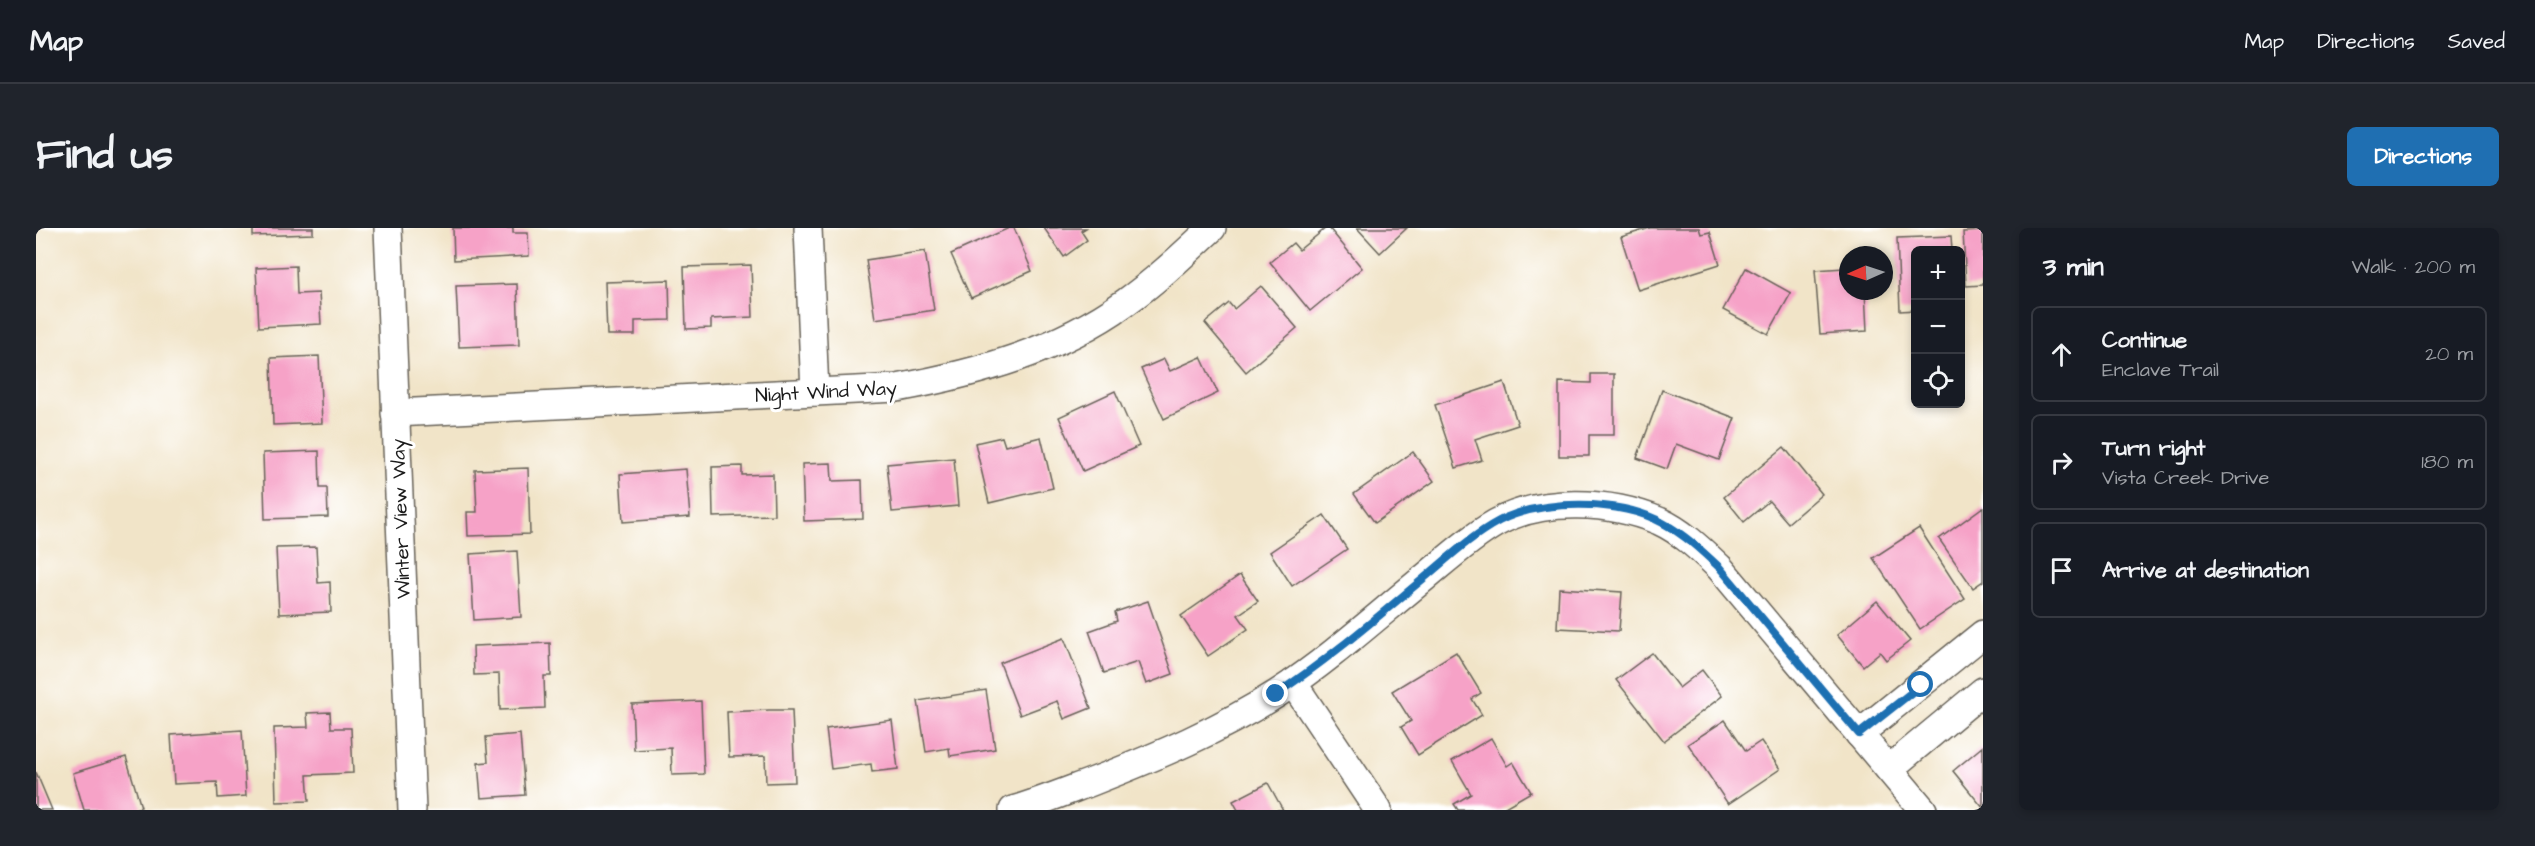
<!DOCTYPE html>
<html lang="en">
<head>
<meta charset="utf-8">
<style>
	body { margin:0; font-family:"Architects Daughter",sans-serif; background:#20242c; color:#f1f3f6 }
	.controls { position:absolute; right:18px; top:18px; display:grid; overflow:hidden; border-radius:9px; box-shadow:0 3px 9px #0003 }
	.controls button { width:54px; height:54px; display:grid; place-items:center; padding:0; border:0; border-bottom:2px solid #363941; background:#171b24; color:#f1f3f6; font:30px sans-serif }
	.compass { position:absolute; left:1803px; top:18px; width:54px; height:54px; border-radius:50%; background:#171b24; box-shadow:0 3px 9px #0003; rotate:267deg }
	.stop { position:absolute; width:18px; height:18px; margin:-14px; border:4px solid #1f6fb2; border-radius:50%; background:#fff }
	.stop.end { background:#1f6fb2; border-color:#fff; box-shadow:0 2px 6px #0008 }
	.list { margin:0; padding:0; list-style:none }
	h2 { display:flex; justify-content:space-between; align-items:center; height:78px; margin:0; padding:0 24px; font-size:26px }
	h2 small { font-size:20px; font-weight:400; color:#9ea1a6 }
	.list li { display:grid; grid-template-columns:39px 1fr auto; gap:18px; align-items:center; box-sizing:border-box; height:96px; margin:0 12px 12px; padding:0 12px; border:2px solid #363941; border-radius:9px }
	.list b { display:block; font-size:22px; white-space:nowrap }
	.list p { margin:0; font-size:20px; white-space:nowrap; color:#9ea1a6 }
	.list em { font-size:20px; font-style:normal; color:#9ea1a6 }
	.icon { flex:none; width:33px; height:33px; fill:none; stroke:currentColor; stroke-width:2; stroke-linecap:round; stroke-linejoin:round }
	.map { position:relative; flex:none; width:1947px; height:582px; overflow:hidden; border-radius:9px }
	header { display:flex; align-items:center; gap:36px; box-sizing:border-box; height:84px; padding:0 30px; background:#171b24; border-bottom:2px solid #363941 }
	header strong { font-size:28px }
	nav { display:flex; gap:33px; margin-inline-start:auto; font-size:21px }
	.intro { display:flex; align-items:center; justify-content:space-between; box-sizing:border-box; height:144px; padding:0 36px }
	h1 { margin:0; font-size:42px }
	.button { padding:15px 27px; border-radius:9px; background:#1f6fb2; color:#fff; font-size:21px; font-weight:700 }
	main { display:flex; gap:36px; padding:0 36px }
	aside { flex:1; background:#171b24; border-radius:9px; box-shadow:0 3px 9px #0003 }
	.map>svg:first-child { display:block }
</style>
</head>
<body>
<header>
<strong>Map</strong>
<nav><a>Map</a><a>Directions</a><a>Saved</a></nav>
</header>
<div class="intro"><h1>Find us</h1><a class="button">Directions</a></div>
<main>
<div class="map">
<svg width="1947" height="582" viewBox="0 0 1947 582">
	<rect width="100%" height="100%" fill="#fff"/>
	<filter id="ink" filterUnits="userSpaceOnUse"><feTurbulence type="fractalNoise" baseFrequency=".0167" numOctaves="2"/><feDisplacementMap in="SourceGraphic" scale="12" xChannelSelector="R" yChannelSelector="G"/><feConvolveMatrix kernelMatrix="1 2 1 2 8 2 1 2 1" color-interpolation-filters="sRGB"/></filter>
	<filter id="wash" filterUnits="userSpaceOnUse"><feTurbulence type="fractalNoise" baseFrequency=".008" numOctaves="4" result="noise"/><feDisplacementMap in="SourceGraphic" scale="24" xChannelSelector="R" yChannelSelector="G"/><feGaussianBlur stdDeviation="1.35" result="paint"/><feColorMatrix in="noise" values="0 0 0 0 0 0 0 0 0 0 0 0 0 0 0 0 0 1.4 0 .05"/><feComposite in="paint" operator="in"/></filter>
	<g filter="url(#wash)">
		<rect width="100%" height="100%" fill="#f1e4c8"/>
		<g id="blocks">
			<!-- building -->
			<g fill="#f6a2c7">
				<polygon points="217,0 277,0 277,6 217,8"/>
				<polygon points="417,0 477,0 477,5 492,5 493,28 418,32"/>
				<polygon points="973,0 978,0 996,43 935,70 915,26"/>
				<polygon points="1008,0 1050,0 1045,3 1051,12 1028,29"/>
				<polygon points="1290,0 1293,0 1326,40 1274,83 1234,34 1257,15 1263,22"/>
				<polygon points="1321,0 1371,0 1344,25"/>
				<polygon points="1614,0 1663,0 1665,6 1674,4 1684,36 1602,62 1585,9"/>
				<polygon points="1947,3 1947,57 1930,58 1927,4"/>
				<polygon points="1915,8 1916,22 1880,22 1880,82 1864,83 1861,10"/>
				<polygon points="889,23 898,82 839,91 830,32"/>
				<polygon points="715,37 717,89 675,91 675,100 650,101 648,39"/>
				<polygon points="260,38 261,66 283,65 285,96 223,99 220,40"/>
				<polygon points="1710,40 1755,65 1732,106 1687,82"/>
				<polygon points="1808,40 1812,63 1829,63 1831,103 1784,106 1779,42"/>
				<polygon points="633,52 634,92 599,93 599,107 571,107 569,54"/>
				<polygon points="481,56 483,117 423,119 420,58"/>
				<polygon points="1225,58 1261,100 1210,144 1169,95 1193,75 1198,81"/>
				<polygon points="283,128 286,195 237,197 235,130"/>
				<polygon points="1165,129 1182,165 1128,191 1105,141 1128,131 1134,143"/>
				<polygon points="1555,146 1578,146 1578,207 1553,207 1553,228 1523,228 1523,154 1555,155"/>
				<polygon points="1468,154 1482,197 1439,211 1446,232 1420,240 1399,177"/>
				<polygon points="1626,162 1699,190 1683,232 1640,216 1631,241 1601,230"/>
				<polygon points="1079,163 1103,218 1047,243 1023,189"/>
				<polygon points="966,209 969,218 1005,209 1017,260 953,275 939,215"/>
				<polygon points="1748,219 1786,266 1752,295 1733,273 1708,294 1688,269"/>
				<polygon points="283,223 284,260 291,260 292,289 229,291 227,225"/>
				<polygon points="1377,224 1398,253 1339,295 1318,266"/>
				<polygon points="918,230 922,278 856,284 851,236"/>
				<polygon points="795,235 796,253 826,252 827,291 768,293 766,236"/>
				<polygon points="706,238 706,247 737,246 738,287 677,289 676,239"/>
				<polygon points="492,240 494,306 432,308 431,284 441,284 439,242"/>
				<polygon points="650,241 654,289 587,294 584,246"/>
				<polygon points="1947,279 1947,353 1937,360 1903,311"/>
				<polygon points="1288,287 1311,321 1256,358 1234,324"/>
				<polygon points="1883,300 1929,371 1884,401 1837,330"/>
				<polygon points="280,319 282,355 294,354 295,384 243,386 240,320"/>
				<polygon points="481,323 485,389 438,392 434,326"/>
				<polygon points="1204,347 1222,373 1202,387 1212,401 1172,428 1145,388"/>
				<polygon points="1523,360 1586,364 1583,403 1521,400"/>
				<polygon points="1112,373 1137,446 1110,456 1102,434 1068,445 1053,403 1081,393 1079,384"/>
				<polygon points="1841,373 1874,413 1850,432 1844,424 1827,438 1801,407"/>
				<polygon points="1028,410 1055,480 1028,491 1021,473 984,487 964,435"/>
				<polygon points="514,415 515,448 508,448 509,480 464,482 463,446 438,447 437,418"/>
				<polygon points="1420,424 1445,465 1436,471 1446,487 1382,527 1365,499 1375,493 1356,463"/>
				<polygon points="1616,425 1643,460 1666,442 1686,468 1628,513 1580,452"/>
				<polygon points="950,462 959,521 914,528 913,520 890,524 882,473"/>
				<polygon points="665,473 668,546 636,547 635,520 598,522 596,476"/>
				<polygon points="733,482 756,482 759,554 730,555 729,528 693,529 691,484"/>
				<polygon points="294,484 295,500 315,500 317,545 271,547 273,573 240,574 238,500 272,499 271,485"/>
				<polygon points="856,492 862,541 836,544 835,536 795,541 790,501"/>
				<polygon points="1689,492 1710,523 1725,513 1744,541 1692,576 1652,516"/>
				<polygon points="206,502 210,568 182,570 181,554 138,556 135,507"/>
				<polygon points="484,506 489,567 445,570 442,535 452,534 450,509"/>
				<polygon points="1455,510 1471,538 1477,534 1495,564 1464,582 1422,582 1418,576 1435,566 1416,533"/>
				<polygon points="1947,518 1947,580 1917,543"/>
				<polygon points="90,529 105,579 96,582 48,582 37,545"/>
				<polygon points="0,544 16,582 0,582"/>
				<polygon points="1232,555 1247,582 1202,582 1197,573"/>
			</g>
		</g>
	</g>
	<g filter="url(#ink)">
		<use href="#blocks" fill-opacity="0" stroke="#676258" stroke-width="1.5"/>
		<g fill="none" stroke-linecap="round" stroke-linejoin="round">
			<!-- minor casing -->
			<g stroke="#676258" stroke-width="30">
				<g id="minor">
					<polyline points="352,0 376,582"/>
					<polyline points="772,0 779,164"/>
					<path d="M359,185L861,160C942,145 1022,123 1090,74C1121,52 1148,26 1176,0"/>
					<polyline points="1257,455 1342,582"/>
					<polyline points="1823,506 1947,406"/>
					<polyline points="1853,541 1947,463"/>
					<path d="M977,582C1004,574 1031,563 1058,553C1122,528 1184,502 1242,465C1294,431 1340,389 1388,350C1411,331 1434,310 1460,295C1507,269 1575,273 1623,293C1647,304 1666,323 1684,340L1887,582"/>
				</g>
			</g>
			<!-- minor -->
			<use href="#minor" stroke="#fff" stroke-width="27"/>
		</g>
	</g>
	<g fill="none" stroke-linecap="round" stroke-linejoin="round" filter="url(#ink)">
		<!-- route -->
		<path stroke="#1f6fb2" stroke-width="8" d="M1240,466C1292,432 1339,391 1387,351C1411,331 1435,308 1463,293C1506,271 1584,271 1627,295C1649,307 1666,323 1684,340L1823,506L1885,457"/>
	</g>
	<g text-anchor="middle" stroke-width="6" stroke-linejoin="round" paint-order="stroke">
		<!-- street labels -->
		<g font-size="20" fill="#1c1c1c" stroke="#fff">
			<text transform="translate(790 163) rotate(-3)" y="7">Night Wind Way</text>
			<text transform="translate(364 291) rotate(-92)" y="7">Winter View Way</text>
		</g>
	</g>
</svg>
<div class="controls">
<button>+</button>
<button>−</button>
<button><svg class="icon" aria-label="locate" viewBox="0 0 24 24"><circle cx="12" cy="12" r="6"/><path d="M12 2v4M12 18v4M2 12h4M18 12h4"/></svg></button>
</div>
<svg class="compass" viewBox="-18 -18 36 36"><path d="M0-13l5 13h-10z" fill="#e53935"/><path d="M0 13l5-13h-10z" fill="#9ea1a6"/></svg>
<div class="stop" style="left:1885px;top:457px"></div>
<div class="stop end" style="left:1240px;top:466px"></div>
</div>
<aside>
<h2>3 min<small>Walk · 200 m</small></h2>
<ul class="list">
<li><svg class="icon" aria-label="ahead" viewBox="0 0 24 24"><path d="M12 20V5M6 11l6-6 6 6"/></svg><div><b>Continue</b><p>Enclave Trail</p></div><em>20 m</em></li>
<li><svg class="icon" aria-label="right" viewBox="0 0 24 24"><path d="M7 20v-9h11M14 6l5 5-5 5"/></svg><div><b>Turn right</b><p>Vista Creek Drive</p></div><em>180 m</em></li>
<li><svg class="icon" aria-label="arrive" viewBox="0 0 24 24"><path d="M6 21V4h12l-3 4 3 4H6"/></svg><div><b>Arrive at destination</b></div></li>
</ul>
</aside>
</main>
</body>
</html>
